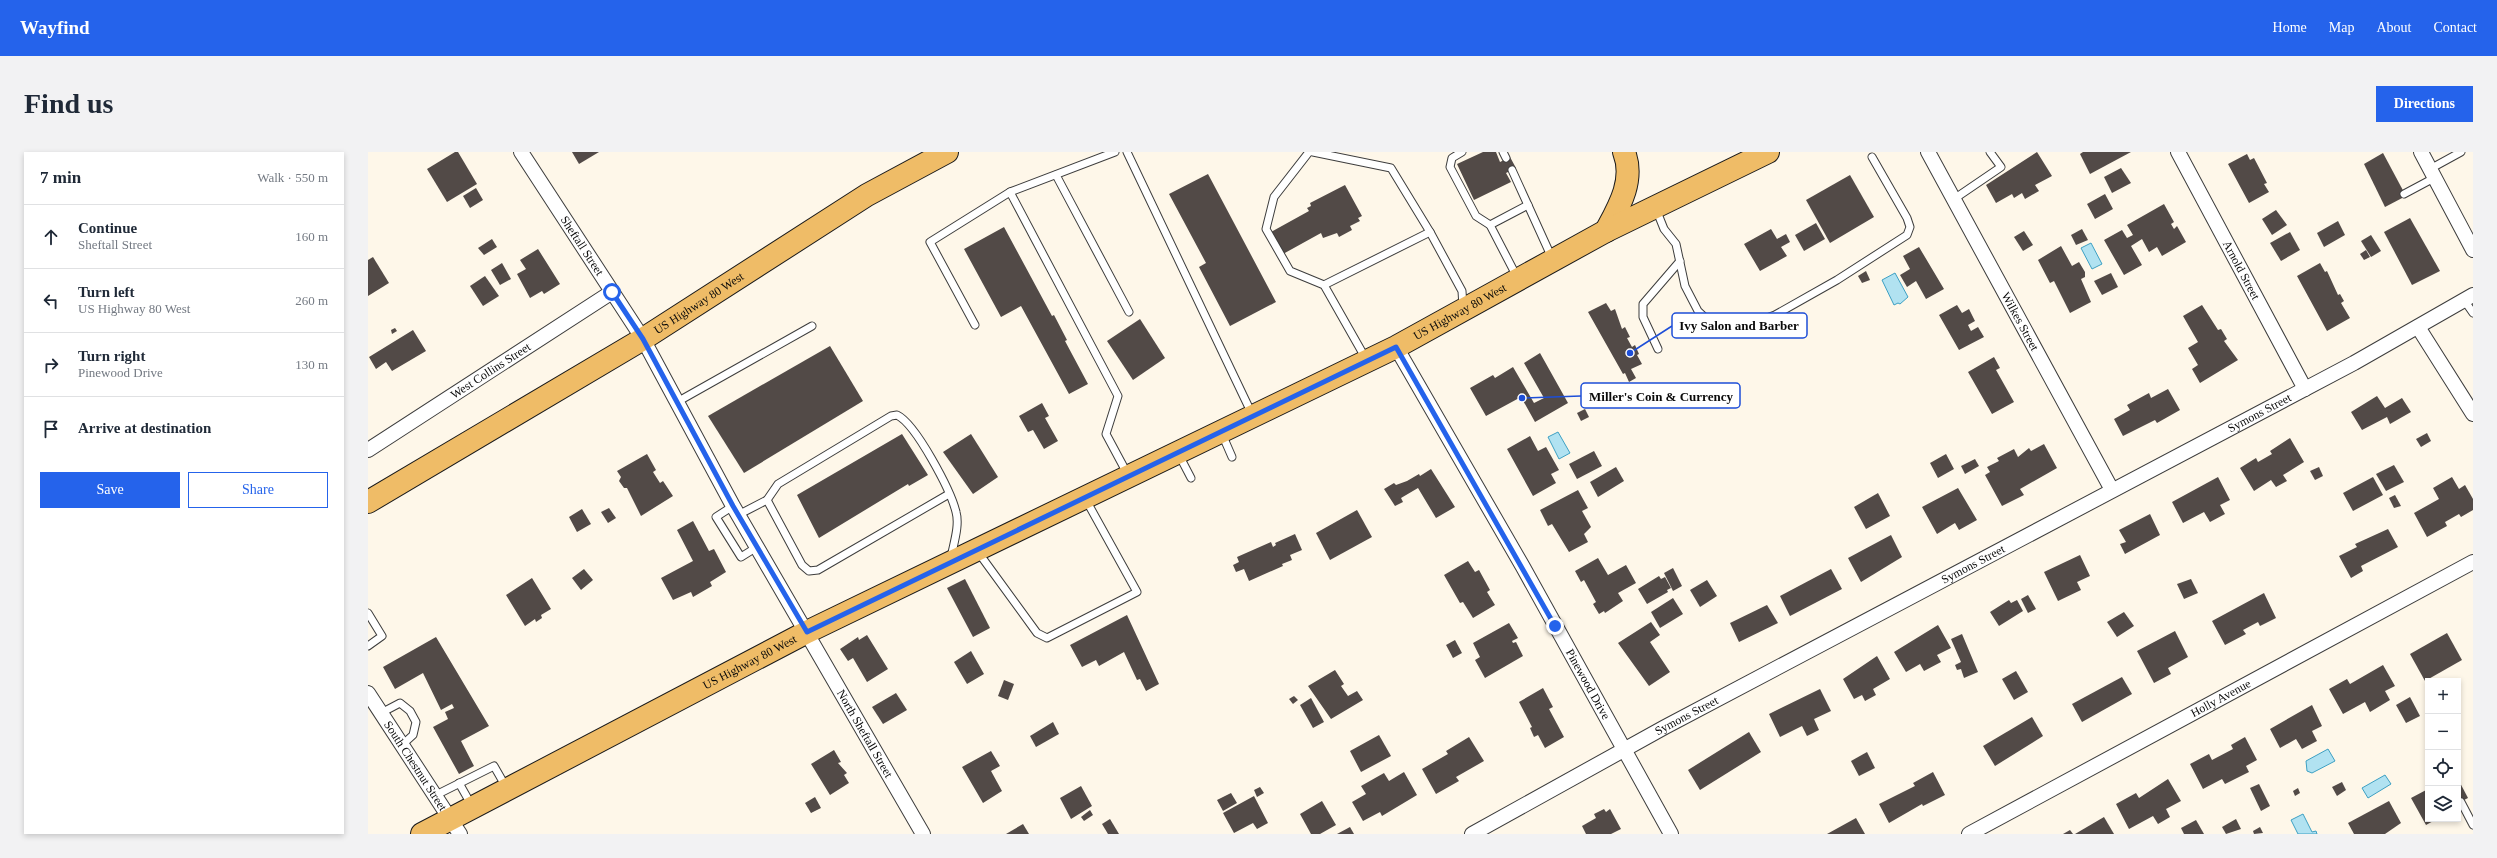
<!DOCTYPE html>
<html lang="en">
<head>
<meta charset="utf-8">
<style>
	body { margin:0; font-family:Georgia,serif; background:#f2f2f3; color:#1f2937 }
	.controls { position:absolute; right:12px; bottom:12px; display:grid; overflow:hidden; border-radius:0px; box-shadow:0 2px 6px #0003 }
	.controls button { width:36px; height:36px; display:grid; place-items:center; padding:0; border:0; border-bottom:1px solid #e0e1e3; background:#fff; color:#1f2937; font:20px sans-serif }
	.stop { position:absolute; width:12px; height:12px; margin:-9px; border:3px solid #2563eb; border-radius:50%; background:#fff }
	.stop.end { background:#2563eb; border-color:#fff; box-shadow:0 1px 4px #0008 }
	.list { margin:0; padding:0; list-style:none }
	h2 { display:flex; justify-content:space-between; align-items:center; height:52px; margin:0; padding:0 16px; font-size:17px }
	h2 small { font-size:13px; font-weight:400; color:#747a83 }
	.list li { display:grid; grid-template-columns:26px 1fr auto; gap:12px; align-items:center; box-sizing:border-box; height:64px; padding:0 16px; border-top:1px solid #e0e1e3 }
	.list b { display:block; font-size:15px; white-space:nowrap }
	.list p { margin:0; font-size:13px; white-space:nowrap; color:#747a83 }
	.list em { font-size:13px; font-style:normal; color:#747a83 }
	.actions { display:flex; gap:8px; padding:12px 16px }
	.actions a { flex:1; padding:9px 0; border:1px solid #2563eb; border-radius:0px; text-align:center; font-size:14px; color:#2563eb }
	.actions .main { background:#2563eb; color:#fff }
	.icon { flex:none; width:22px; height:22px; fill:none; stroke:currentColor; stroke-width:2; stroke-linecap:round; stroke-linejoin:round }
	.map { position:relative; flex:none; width:2105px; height:682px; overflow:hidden; border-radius:0px }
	header { display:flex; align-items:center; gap:24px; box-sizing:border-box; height:56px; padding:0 20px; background:#2563eb; color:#fff }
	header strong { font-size:19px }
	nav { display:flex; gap:22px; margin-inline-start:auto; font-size:14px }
	.intro { display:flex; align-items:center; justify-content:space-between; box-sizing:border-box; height:96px; padding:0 24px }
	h1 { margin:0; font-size:28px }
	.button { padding:10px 18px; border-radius:0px; background:#2563eb; color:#fff; font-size:14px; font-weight:700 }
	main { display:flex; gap:24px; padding:0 24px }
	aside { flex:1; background:#fff; border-radius:0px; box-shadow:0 2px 6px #0003 }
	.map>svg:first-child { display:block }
</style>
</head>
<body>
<header>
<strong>Wayfind</strong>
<nav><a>Home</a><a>Map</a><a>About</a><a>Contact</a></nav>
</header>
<div class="intro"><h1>Find us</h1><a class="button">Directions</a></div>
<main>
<aside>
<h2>7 min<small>Walk · 550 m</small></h2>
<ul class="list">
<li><svg class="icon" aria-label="ahead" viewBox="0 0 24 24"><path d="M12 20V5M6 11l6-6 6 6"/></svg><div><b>Continue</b><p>Sheftall Street</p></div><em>160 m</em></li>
<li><svg class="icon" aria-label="left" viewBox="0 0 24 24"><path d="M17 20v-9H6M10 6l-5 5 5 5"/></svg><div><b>Turn left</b><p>US Highway 80 West</p></div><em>260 m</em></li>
<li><svg class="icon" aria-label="right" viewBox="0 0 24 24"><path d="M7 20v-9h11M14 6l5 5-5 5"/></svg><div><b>Turn right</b><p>Pinewood Drive</p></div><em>130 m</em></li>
<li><svg class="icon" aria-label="arrive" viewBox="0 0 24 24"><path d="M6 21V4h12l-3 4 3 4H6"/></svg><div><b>Arrive at destination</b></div></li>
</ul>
<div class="actions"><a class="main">Save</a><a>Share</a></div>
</aside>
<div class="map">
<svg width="2105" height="682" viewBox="0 0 2105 682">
	<rect width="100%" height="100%" fill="#fef7e9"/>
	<!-- water -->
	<g fill="#b1e2f1" stroke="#3da0c3">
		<polygon points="1723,91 1734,112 1724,117 1713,96"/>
		<polygon points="1527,121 1540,145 1532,152 1530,151 1526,153 1514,128"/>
		<polygon points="1190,280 1202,301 1191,307 1180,285"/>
		<polygon points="1960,597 1967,609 1944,621 1939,619 1938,609"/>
		<polygon points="2017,623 2023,632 2000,646 1994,636"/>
		<polygon points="1935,662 1944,680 1948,679 1949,682 1930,682 1923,668"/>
	</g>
	<!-- building -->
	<g fill="#524a47">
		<polygon points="87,0 90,0 109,32 79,50 59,17"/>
		<polygon points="204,0 231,0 211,12"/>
		<polygon points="1115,0 1128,0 1132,10 1142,5 1148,16 1138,21 1143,30 1106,48 1089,12"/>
		<polygon points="1669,0 1684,24 1667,33 1671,39 1657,47 1654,41 1646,46 1644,42 1628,51 1618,33"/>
		<polygon points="1715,0 1763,0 1722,22 1712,2"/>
		<polygon points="2015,1 2038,44 2017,55 1996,12"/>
		<polygon points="1879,2 1882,8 1886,6 1899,31 1896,32 1901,40 1881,51 1860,12"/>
		<polygon points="1753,16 1763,31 1744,41 1736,25"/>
		<polygon points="840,22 908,150 862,174 831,115 838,111 801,42"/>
		<polygon points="1482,23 1506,65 1462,91 1438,48"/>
		<polygon points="977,33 994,64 990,66 992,69 982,74 984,78 971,85 969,81 955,86 953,81 915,102 903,80 941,59 939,56 943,54 942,51"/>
		<polygon points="108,36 115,48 102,56 95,44"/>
		<polygon points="1737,42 1745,57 1727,67 1719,52"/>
		<polygon points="1796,52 1806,70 1803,72 1806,77 1809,74 1818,90 1794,104 1789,95 1781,100 1774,87 1763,94 1774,113 1756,123 1736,88 1754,78 1759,86 1765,83 1759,73"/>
		<polygon points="1908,58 1919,73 1904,83 1894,67"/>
		<polygon points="2042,66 2072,119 2044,133 2016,80"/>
		<polygon points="1970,69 1977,83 1956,95 1949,81"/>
		<polygon points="1448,71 1457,87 1436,99 1427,83"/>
		<polygon points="636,75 684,164 686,163 699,188 697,189 720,232 701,242 653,154 633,165 596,97"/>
		<polygon points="1403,77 1409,87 1418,82 1422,90 1413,95 1419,104 1392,119 1376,92"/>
		<polygon points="1714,77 1720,88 1708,93 1703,83"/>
		<polygon points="1656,79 1665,93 1655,99 1646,85"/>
		<polygon points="1922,80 1932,98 1913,109 1902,91"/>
		<polygon points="2003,83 2013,99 2003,105 1993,89"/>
		<polygon points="124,87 129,95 116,103 110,96"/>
		<polygon points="1693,94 1704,114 1711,110 1717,120 1717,125 1713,127 1723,150 1702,161 1686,129 1682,131 1670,108"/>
		<polygon points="1551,95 1576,137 1558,147 1548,129 1539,135 1532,123 1542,117 1535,104"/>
		<polygon points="170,97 192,132 176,142 174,139 162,146 149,122 158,117 152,108"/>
		<polygon points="1998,98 2002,105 1996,108 1992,102"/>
		<polygon points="5,105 21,131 0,144 0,108"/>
		<polygon points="134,111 143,127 132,133 123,118"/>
		<polygon points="1952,111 1957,120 1959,119 1970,143 1972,142 1976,149 1973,151 1982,166 1959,179 1929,124"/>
		<polygon points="1498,119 1502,128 1494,131 1490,124"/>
		<polygon points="1743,121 1750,135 1734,143 1726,129"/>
		<polygon points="117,124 131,144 115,154 102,134"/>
		<polygon points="1238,151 1243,159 1247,157 1254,177 1257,175 1262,185 1259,186 1264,195 1267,193 1271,202 1269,203 1274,212 1263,217 1268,226 1261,230 1257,221 1255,222 1220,160"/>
		<polygon points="1589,153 1594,161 1601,157 1607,169 1600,173 1603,179 1610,175 1616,185 1591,198 1571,163"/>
		<polygon points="1834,153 1850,178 1853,177 1859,187 1856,189 1870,208 1832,231 1824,217 1830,213 1820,196 1830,190 1815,164"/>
		<polygon points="772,167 797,206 765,228 739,189"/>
		<polygon points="27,176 29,179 24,182 23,178"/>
		<polygon points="45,178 58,199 24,219 18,210 8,217 1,205"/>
		<polygon points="462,194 495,249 376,321 340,264"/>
		<polygon points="1172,201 1200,251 1167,270 1153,245 1118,264 1102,236 1125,223 1127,226 1145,215 1166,251 1176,246 1156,211"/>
		<polygon points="1626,205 1632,216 1628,218 1646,250 1624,262 1600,220"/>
		<polygon points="1800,237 1812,258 1789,271 1787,268 1755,284 1746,267 1762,258 1759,253 1781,241 1783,246"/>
		<polygon points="2009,244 2017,256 2034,246 2043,260 2022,272 2019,265 1994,278 1983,260"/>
		<polygon points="674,251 681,264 677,266 690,289 676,297 665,278 660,280 651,264"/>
		<polygon points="1217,257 1221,265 1213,269 1209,261"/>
		<polygon points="2059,281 2063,289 2053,295 2048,287"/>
		<polygon points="534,282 560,323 541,334 540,332 451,386 429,343"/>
		<polygon points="603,282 630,325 605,342 575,300"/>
		<polygon points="1162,284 1170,299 1178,295 1191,318 1183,322 1188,331 1165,344 1139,297"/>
		<polygon points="1922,286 1936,310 1915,323 1919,329 1908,335 1903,328 1886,339 1872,316 1888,306 1890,310 1904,302 1902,299"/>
		<polygon points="1676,292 1689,316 1652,337 1656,343 1634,354 1617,323 1622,320 1619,315 1631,309 1629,306 1646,297 1650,305 1661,296 1663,299"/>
		<polygon points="1226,299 1234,314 1209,327 1201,312"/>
		<polygon points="279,302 288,318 285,320 292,331 295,329 305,344 273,364 259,336 256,336 251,329 253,325 249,319"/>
		<polygon points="1578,302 1586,317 1570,326 1562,311"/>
		<polygon points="1607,307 1611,314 1597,322 1593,314"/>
		<polygon points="2026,313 2036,330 2018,339 2008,322"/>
		<polygon points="1248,315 1256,329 1230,345 1222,330"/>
		<polygon points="1951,315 1955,324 1947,328 1942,319"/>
		<polygon points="1063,317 1087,355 1068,366 1050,336 1033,346 1035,350 1027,354 1016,337 1026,331 1028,333 1039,329 1051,322 1052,324"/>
		<polygon points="1850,325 1862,348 1852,353 1857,362 1842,370 1836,360 1815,371 1804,350"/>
		<polygon points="2005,325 2015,343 1985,359 1975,341"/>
		<polygon points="2084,325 2091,337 2097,333 2105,347 2105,358 2093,365 2091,362 2077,370 2079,374 2059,385 2046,361 2071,347 2065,336"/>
		<polygon points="1590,336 1609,368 1591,378 1587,371 1569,382 1554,355"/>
		<polygon points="1210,338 1220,356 1214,359 1223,375 1216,382 1220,390 1201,400 1184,372 1180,374 1172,358"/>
		<polygon points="1510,341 1522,364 1498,377 1486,355"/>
		<polygon points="2027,343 2033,354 2026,356 2021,346"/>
		<polygon points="241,356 248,366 240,371 233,360"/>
		<polygon points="214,357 223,372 209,380 201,365"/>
		<polygon points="989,358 1004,385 962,408 948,381"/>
		<polygon points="1782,362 1792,383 1757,402 1752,392 1758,390 1751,378"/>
		<polygon points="325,369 341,399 346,397 358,420 342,430 344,434 325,445 323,440 305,448 293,426 325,409 309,378"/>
		<polygon points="2020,377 2030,395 1993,414 1995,419 1983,426 1971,404 1989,395 1987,392"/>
		<polygon points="927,382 934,398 922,403 924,408 914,412 915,414 881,429 876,417 868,420 865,413 871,410 869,405 903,390 905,395 908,393 907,391"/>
		<polygon points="1523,383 1534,405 1493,430 1480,406"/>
		<polygon points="1712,403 1722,424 1709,430 1713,438 1690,449 1676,420"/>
		<polygon points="1230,406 1240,423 1258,413 1268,431 1250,441 1255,449 1237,461 1236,459 1231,462 1225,452 1228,450 1216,428 1213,430 1207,419"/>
		<polygon points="1100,409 1107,420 1111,418 1122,438 1119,440 1127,453 1105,466 1095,450 1092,451 1076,423"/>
		<polygon points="1305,416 1314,434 1305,439 1296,421"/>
		<polygon points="216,417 225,428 213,438 204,426"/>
		<polygon points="1463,417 1474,437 1422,464 1412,444"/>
		<polygon points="1291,424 1293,427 1297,425 1303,436 1299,438 1300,440 1279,452 1270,437"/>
		<polygon points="164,426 183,457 173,463 174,466 168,470 167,467 157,474 138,443"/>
		<polygon points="597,427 622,476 605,485 579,436"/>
		<polygon points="1823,427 1830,441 1816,447 1809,432"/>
		<polygon points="1339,428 1349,444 1332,455 1322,438"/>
		<polygon points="1896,441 1908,466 1892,474 1890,470 1875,478 1878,482 1857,493 1844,469"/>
		<polygon points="1660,443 1668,457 1660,461 1653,447"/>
		<polygon points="1305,446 1315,462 1292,476 1283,460"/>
		<polygon points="1641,448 1643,451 1649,448 1655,459 1631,474 1622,460"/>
		<polygon points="1399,453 1410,471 1371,490 1362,471"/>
		<polygon points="1756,460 1766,474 1749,485 1739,470"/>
		<polygon points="759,463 791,532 778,539 772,527 769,528 756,500 731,514 728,508 714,515 702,493"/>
		<polygon points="1283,470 1292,483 1282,490 1302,520 1281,534 1250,491"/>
		<polygon points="1141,471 1150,486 1144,489 1145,491 1148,490 1155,504 1117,526 1107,508 1112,505 1105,491"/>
		<polygon points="1570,473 1583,496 1569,503 1573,510 1556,519 1552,512 1538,520 1526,500"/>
		<polygon points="1807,479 1820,505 1800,516 1803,522 1786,531 1769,499"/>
		<polygon points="2079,481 2094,508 2057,529 2042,502"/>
		<polygon points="1594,482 1610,520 1596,526 1593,517 1589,518 1587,513 1593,510 1583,487"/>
		<polygon points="499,483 520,517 499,530 485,506 480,509 472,497 490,485 491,488"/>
		<polygon points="68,485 121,574 93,589 106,614 91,622 65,575 80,567 77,560 86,556 84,552 73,558 55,521 27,537 15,515"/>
		<polygon points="1087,488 1094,501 1085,506 1078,493"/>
		<polygon points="603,499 616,522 599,532 586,510"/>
		<polygon points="1509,504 1522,527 1505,537 1508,543 1497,549 1494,543 1486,547 1475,527"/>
		<polygon points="2015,513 2027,534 2017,539 2022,548 2002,560 1997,550 1975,562 1961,537 1979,527 1982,532"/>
		<polygon points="967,518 976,532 973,534 980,544 989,539 995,548 963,567 940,534"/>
		<polygon points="1648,519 1660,540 1646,548 1634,527"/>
		<polygon points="1754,525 1764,542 1714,570 1704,552"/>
		<polygon points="636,528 646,532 640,548 630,544"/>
		<polygon points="1175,536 1185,555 1181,557 1196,585 1177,596 1170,583 1166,585 1162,576 1164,575 1151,550"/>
		<polygon points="1452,537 1463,559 1446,567 1451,578 1439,584 1434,574 1412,585 1401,562"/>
		<polygon points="528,541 539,558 515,572 504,555"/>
		<polygon points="926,544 930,548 925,552 921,547"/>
		<polygon points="2042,545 2052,564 2038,571 2028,553"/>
		<polygon points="943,546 956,570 945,576 932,553"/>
		<polygon points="1944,553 1954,574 1944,579 1949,589 1934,597 1928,587 1912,596 1902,577"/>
		<polygon points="1664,565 1675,584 1627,614 1615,594"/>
		<polygon points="685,570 691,582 668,595 662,584"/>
		<polygon points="1381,580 1393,600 1332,638 1320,618"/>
		<polygon points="1011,583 1023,604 993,620 982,599"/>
		<polygon points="1101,585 1116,609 1088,625 1091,629 1068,642 1054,617 1080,602 1078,599"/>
		<polygon points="1877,585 1889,608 1878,614 1881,620 1857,632 1854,627 1835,637 1822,612 1841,602 1844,608 1865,597 1863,593"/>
		<polygon points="466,598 473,610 470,611 479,621 476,623 481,631 462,643 443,612"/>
		<polygon points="623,599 632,614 623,619 634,639 615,651 594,615"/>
		<polygon points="1499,600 1507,616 1491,624 1483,609"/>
		<polygon points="1036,620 1049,643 1014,664 1012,660 995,669 984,650 998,642 993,634 1016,621 1021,629"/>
		<polygon points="1565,620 1577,643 1555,654 1554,652 1521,671 1511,652 1547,634 1545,631"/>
		<polygon points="1800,627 1813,649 1798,657 1802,665 1790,672 1785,664 1761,677 1748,652 1768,641 1771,646"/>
		<polygon points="2090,627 2100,646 2090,651"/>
		<polygon points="1974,630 1978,638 1969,644 1964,635"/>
		<polygon points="1891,632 1902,654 1893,659 1882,636"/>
		<polygon points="713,634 724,654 703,667 692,646"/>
		<polygon points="892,635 896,641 889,645 886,638"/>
		<polygon points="1930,636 1932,641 1927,644 1925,639"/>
		<polygon points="2060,637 2060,667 2069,667 2058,673 2043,646"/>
		<polygon points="863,641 869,651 855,659 849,648"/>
		<polygon points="886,644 900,671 889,677 885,671 866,681 855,661"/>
		<polygon points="447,645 453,656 443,661 437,651"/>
		<polygon points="954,649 968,673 952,682 943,682 932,662"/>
		<polygon points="2021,649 2033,671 2017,682 1986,682 1980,671"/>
		<polygon points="1236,657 1238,660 1242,657 1253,677 1243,682 1218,682 1214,674 1228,666 1226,662"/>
		<polygon points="722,658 725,663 716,669 713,665"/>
		<polygon points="1736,665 1746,682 1707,682"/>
		<polygon points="1488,666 1497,682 1459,682"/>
		<polygon points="742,667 751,682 740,682 734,672"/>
		<polygon points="1868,667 1873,677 1858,682 1854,675"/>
		<polygon points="1828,668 1836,682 1816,682 1813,676"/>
		<polygon points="655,672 661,682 638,682"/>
		<polygon points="982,675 986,682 969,682"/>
		<polygon points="1892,675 1895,681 1886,682 1885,679"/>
		<polygon points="1702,678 1705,682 1695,682"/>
	</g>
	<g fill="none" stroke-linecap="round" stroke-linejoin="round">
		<!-- lane casing -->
		<g stroke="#3d3d3d" stroke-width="9">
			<g id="lane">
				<polyline points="759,0 884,262"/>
				<polyline points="941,0 906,45 898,77 922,119 956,133 998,207"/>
				<polyline points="945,0 1023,16 1062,80 1094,139 1095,155"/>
				<polyline points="1094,0 1084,6 1082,15 1108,64 1122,73 1149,125"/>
				<polyline points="1135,0 1138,6"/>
				<polyline points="2062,17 2093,0"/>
				<polyline points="1144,18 1184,106"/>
				<polyline points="688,23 761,160"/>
				<polyline points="642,40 747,0"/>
				<polyline points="2036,42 2066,26"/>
				<polyline points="1586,47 1633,15 1622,0"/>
				<polyline points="1288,57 1296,77 1308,92 1317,134 1330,159 1345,173 1361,178 1369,177 1407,163 1469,128 1539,83 1542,75 1539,66 1504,5"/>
				<polyline points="1122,73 1160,53"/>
				<polyline points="956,133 1062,80"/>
				<polyline points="2096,148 2105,161"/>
				<polyline points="607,173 562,90 642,40 750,244 738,282 760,323"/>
				<polyline points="1290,197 1275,165 1275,152 1312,109"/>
				<polyline points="309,250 444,174"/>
				<polyline points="854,282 864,305"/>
				<polyline points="811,303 823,326"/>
				<polyline points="399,348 434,413 441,419 450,418 581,342"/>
				<polyline points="365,354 348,365 373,405 389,395"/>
				<path d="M370,363L399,348L410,332L523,264L529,263C548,272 583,339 588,360C592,374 585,393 583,406"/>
				<polyline points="610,400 669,481 679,486 769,440 718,348"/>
				<polyline points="0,461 14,484 0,494"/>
				<polyline points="13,561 32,551 42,559 48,570 45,583 34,593"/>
				<polyline points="91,631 104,654"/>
				<polyline points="66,644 126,614 138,635"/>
				<polyline points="2093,650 2105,673"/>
			</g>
		</g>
		<!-- street casing -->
		<g stroke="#3d3d3d" stroke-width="16">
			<g id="street">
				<path id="s1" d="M153,0L275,187L365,354L555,682"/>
				<path id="s2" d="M1560,0L1744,338"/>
				<path id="s3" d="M1810,0L1937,237"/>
				<polyline points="2053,0 2105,98"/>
				<polyline points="2050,175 2105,262"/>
				<path id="s4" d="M1028,195L1155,415L1303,682"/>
				<path id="s5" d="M0,298L244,140"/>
				<path id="s6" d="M0,541L92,682"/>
				<path id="s7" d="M1104,682L1297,575L1986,211L2105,143"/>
				<path id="s8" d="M1601,682L2105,410"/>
			</g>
		</g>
		<!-- primary casing -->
		<g stroke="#1b1b1b" stroke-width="24">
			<g id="primary">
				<path d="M1238,79C1251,55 1267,28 1256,0"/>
				<path id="s9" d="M0,350L275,187L499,43L579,0"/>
				<path id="s10" d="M54,682L439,480L1028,195L1238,79L1400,0"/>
			</g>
		</g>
		<!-- lane -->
		<use href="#lane" stroke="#fff" stroke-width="7"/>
		<!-- street -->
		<use href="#street" stroke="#fff" stroke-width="14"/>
		<!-- primary -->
		<use href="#primary" stroke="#efbc67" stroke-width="22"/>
	</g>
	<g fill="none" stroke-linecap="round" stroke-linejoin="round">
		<!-- route -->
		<polyline stroke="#2563eb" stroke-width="5" points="244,140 275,187 365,354 439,480 1028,195 1187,474"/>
	</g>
	<g text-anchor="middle" stroke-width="4" stroke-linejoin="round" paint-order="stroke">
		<!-- street labels -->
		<g font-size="12" fill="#0a0a0a" stroke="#fff">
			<text dy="4" stroke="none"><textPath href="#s1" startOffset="112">Sheftall Street</textPath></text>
			<text dy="4" stroke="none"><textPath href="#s3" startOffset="134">Arnold Street</textPath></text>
			<text dy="4" stroke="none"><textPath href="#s9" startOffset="386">US Highway 80 West</textPath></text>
			<text dy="4" stroke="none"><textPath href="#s10" startOffset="1162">US Highway 80 West</textPath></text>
			<text dy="4" stroke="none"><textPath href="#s2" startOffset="193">Wilkes Street</textPath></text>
			<text dy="4" stroke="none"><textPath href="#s5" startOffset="146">West Collins Street</textPath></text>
			<text dy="4" stroke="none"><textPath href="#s7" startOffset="893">Symons Street</textPath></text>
			<text dy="4" stroke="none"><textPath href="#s7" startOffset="569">Symons Street</textPath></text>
			<text dy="4" stroke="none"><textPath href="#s10" startOffset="370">US Highway 80 West</textPath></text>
			<text dy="4" stroke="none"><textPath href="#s4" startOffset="388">Pinewood Drive</textPath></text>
			<text dy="4" stroke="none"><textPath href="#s8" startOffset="286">Holly Avenue</textPath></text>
			<text dy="4" stroke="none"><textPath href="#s7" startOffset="245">Symons Street</textPath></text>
			<text dy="4" stroke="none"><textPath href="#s1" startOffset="676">North Sheftall Street</textPath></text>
			<text dy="4" stroke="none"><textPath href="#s6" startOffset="87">South Chestnut Street</textPath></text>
		</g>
	</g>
	<!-- callouts -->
	<path fill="none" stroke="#1d4ed8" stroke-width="1.5" d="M1262 201L1304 174M1154 246L1213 244"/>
	<g fill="#1d4ed8" stroke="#fff" stroke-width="1.5">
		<circle cx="1262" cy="201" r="4"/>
		<circle cx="1154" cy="246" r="4"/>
	</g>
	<g fill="#fff" stroke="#1d4ed8" stroke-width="1.5">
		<rect x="1304" y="161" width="135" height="25" rx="4"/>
		<rect x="1213" y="231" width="159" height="25" rx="4"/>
	</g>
	<g font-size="13" text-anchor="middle" font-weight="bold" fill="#0a0a0a">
		<text x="1371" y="178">Ivy Salon and Barber</text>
		<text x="1293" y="249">Miller's Coin &amp; Currency</text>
	</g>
</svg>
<div class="controls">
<button>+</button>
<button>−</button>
<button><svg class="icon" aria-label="locate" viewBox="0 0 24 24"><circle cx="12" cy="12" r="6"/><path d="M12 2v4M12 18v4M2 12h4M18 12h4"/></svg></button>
<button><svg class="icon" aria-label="layers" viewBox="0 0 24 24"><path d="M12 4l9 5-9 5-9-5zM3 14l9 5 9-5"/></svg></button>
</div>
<div class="stop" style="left:244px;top:140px"></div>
<div class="stop end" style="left:1187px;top:474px"></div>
</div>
</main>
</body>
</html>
